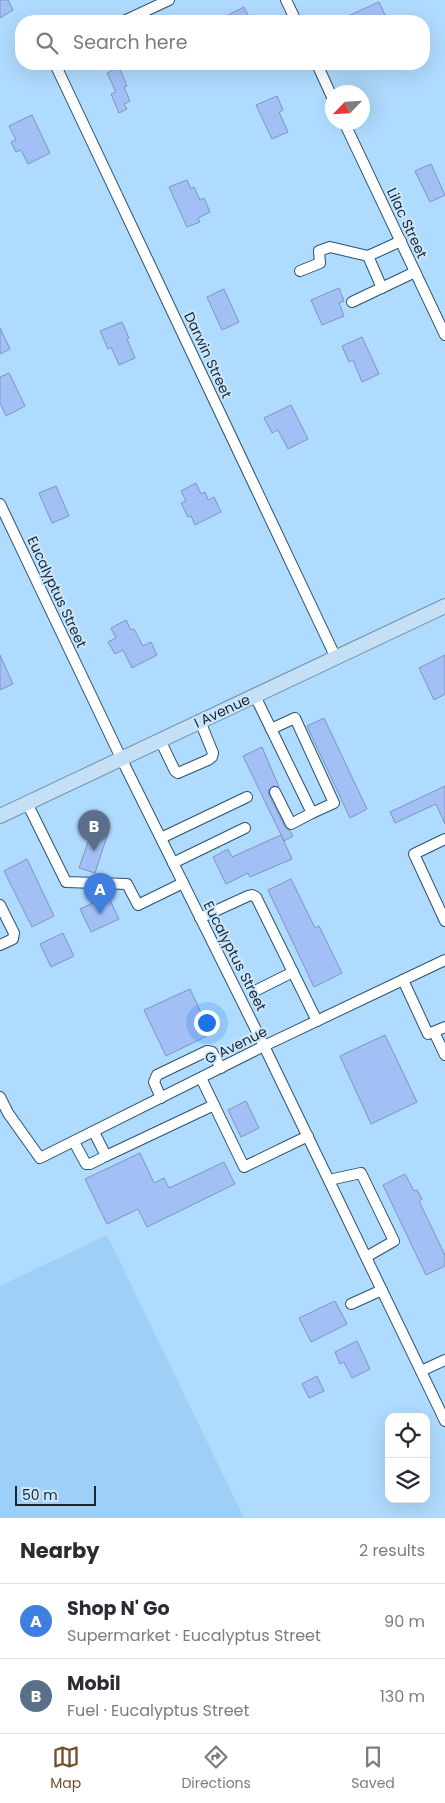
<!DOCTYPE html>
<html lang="en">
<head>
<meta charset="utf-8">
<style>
	body { margin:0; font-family:Poppins,sans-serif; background:#f7f7f7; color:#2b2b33 }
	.controls { position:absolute; right:15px; bottom:15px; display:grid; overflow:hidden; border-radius:10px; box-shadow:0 5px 20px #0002 }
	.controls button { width:45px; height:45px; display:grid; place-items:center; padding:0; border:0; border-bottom:1px solid #e1e1e2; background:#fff; color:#2b2b33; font:25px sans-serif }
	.compass { position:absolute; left:325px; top:85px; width:45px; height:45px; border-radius:50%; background:#fff; box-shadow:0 5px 20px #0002; rotate:245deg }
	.scale { position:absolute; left:15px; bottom:12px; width:81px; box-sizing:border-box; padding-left:5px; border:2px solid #172835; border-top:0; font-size:14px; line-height:18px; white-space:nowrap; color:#172835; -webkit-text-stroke:4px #cce6fb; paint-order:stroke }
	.you { position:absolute; left:206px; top:1022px; width:18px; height:18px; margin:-12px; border:4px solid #fff; border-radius:50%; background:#1a73e8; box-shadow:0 0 0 8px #1a73e833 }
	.badge { display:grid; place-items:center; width:32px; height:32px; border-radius:50%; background:#734e2a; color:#fff; font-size:16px; font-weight:700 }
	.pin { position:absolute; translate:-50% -41px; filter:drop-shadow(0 1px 2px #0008) }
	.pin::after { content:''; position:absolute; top:26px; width:18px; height:15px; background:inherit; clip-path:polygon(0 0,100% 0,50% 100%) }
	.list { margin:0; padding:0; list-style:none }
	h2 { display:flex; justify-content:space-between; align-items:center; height:65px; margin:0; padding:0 20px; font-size:21px }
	h2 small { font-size:16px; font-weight:400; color:#7c7c81 }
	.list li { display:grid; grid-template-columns:32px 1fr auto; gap:15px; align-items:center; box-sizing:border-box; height:75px; padding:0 20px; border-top:1px solid #e1e1e2 }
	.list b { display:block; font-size:19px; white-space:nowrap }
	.list p { margin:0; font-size:16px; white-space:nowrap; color:#7c7c81 }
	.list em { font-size:16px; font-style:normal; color:#7c7c81 }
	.icon { flex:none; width:28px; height:28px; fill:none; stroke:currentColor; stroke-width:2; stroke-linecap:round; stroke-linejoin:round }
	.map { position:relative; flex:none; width:445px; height:1518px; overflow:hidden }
	.search { position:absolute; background:#fff; box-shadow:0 5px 20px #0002; left:15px; right:15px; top:15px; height:55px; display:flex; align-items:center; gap:12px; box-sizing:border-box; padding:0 18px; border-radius:20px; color:#7c7c81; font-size:19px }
	.sheet { height:215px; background:#fff }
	nav { display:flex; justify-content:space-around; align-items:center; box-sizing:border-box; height:70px; border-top:1px solid #e1e1e2; background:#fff; font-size:14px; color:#7c7c81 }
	nav a { display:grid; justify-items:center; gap:2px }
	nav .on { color:#734e2a }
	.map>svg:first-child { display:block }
</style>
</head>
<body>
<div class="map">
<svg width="445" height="1518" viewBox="0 0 445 1518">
	<rect width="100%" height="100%" fill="#afdbfe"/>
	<!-- built -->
	<polygon fill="#9dcff7" points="107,1235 244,1518 0,1518 0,1286"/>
	<!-- building -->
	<g fill="#a2bff6" stroke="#7f95bf">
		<polygon points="0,0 8,0 13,10 0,18"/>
		<polygon points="379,2 388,21 337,21"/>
		<polygon points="244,7 251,21 231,21 228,15"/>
		<polygon points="119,67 127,86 124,87 130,101 124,104 127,109 119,113 111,94 116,92 107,73"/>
		<polygon points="277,96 283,110 279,112 288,132 272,139 256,105"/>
		<polygon points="32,115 50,153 28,164 21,150 16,152 11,142 16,140 9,126"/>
		<polygon points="431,164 445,195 430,202 415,171"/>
		<polygon points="187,180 191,189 194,187 200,200 204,198 210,212 198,218 200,222 187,227 169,187"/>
		<polygon points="339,288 344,301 339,303 344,316 322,325 311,300"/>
		<polygon points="224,289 239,322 222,330 207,297"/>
		<polygon points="122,322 129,338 127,339 135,358 119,365 111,347 108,349 100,331"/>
		<polygon points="0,328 10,349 0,354"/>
		<polygon points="362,337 379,374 362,382 353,360 349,362 342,346"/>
		<polygon points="9,373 25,406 6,416 0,403 0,377"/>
		<polygon points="291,405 308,439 288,449 278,430 272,433 264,418"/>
		<polygon points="196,483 201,494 205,492 208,500 214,497 221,512 195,525 191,516 188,517 181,503 186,501 181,491"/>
		<polygon points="56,486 69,516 52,523 39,493"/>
		<polygon points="126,620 131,630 134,629 143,646 151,642 157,655 132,668 123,650 115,654 108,642 116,638 111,628"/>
		<polygon points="0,655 13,684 0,690"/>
		<polygon points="445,655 445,694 434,700 419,668"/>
		<polygon points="324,718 367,809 350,818 307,726"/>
		<polygon points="262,747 279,787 272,786 268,791 269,795 285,827 290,831 293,836 284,841 243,756"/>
		<polygon points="445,786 445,824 436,804 395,823 390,812"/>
		<polygon points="93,828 108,833 95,873 79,868"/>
		<polygon points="281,835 292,859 250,877 248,873 226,884 213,857 228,849 232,857"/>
		<polygon points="27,859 54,916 32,927 4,871"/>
		<polygon points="291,879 315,928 319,926 342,973 314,987 268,890"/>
		<polygon points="108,896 119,919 91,932 80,909"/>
		<polygon points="63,933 74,956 51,967 40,944"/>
		<polygon points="190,989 211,1034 166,1056 144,1010"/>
		<polygon points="385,1035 417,1102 371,1124 340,1056"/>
		<polygon points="246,1101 259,1128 241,1137 228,1110"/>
		<polygon points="140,1153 154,1183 164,1178 169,1188 224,1162 235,1184 147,1227 138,1209 107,1224 85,1179"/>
		<polygon points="405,1174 414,1191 417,1190 422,1199 419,1201 445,1255 445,1266 426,1275 383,1185"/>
		<polygon points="335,1301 347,1324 311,1342 299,1318"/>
		<polygon points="357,1341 370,1369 352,1378 344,1362 340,1364 335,1352"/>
		<polygon points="317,1376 324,1391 309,1398 302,1384"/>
	</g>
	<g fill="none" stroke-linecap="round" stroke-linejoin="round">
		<!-- minor casing -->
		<g stroke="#2a5270" stroke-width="12">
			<g id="minor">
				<polyline points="286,0 296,21"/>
				<polyline points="124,21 169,0"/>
				<polyline points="55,64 336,658"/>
				<polyline points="317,64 332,97"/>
				<polyline points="344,122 445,335"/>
				<polyline points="300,271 320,263 319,251 330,247 368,256"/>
				<polyline points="382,288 368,256 401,241"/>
				<polyline points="352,302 415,272"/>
				<polyline points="0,504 121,758 264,1046 445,1421"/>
				<polyline points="255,696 312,813 291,824 275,792"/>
				<polyline points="271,729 295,718 334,803 312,813"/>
				<polyline points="160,740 175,771 178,773 208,760 212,757 213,753 200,721"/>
				<polyline points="27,803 66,882 127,884 138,905 183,883"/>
				<polyline points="161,838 247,797"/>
				<polyline points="445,839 414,854 445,921"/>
				<polyline points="173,863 245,828"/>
				<polyline points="0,905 14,933 13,939 0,945"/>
				<polyline points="200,918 248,896 252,895 256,897 317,1021"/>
				<polyline points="403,980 428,1034 445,1027"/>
				<polyline points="257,990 293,972"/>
				<polyline points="434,1032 445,1055"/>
				<polyline points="201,1078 244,1167 308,1136"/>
				<polyline points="0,1097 8,1113 40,1158 264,1046 445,960"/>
				<polyline points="161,1098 154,1082 157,1075 207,1051 212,1052 221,1068"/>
				<polyline points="94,1132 106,1156 214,1105"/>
				<polyline points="74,1142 86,1164 90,1164 106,1156"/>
				<polyline points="329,1180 361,1173 394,1241 366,1257"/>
				<polyline points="351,1304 382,1290"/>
				<polyline points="421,1371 445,1360"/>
			</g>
		</g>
		<!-- major casing -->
		<g stroke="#6f92ad" stroke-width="16">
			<polyline id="major" points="0,816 445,606"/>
		</g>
		<!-- minor -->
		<use href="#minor" stroke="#fff" stroke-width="10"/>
		<!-- major -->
		<use href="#major" stroke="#c5e0f4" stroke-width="14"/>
	</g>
	<g text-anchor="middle" stroke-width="4" stroke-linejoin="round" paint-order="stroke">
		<!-- street labels -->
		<g font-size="14" fill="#172835" stroke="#cce6fb">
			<text transform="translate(407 223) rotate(65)" y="5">Lilac Street</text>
			<text transform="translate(208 355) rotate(65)" y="5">Darwin Street</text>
			<text transform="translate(57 592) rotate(65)" y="5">Eucalyptus Street</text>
			<text transform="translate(222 711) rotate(-25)" y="5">I Avenue</text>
			<text transform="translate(235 956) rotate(63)" y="5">Eucalyptus Street</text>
			<text transform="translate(236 1045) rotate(-26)" y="5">G Avenue</text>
		</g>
	</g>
</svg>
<div class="controls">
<button><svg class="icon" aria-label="locate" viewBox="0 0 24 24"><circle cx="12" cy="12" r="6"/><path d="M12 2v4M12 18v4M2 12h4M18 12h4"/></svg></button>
<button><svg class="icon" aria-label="layers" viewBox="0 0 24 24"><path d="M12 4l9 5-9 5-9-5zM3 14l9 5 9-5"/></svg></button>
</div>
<svg class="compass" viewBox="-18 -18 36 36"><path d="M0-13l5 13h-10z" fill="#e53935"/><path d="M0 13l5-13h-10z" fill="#7c7c81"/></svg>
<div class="scale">50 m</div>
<div class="you"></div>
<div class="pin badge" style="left:100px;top:914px;background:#3f7fe0">A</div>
<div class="pin badge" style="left:94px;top:851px;background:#5c6f8a">B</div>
<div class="search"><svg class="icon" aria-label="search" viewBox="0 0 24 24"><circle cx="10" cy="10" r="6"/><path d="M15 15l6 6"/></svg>Search here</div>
</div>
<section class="sheet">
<h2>Nearby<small>2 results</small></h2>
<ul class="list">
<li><span class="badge" style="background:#3f7fe0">A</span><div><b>Shop N' Go</b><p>Supermarket · Eucalyptus Street</p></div><em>90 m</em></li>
<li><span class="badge" style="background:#5c6f8a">B</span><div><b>Mobil</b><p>Fuel · Eucalyptus Street</p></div><em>130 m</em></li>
</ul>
</section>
<nav>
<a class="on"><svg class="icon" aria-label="map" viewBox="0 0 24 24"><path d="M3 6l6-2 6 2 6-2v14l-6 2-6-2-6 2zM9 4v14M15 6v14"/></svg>Map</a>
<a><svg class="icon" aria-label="directions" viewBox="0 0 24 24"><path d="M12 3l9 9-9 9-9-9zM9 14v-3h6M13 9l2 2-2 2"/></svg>Directions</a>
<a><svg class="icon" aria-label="saved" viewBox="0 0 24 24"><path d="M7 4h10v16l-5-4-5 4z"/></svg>Saved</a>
</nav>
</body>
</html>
